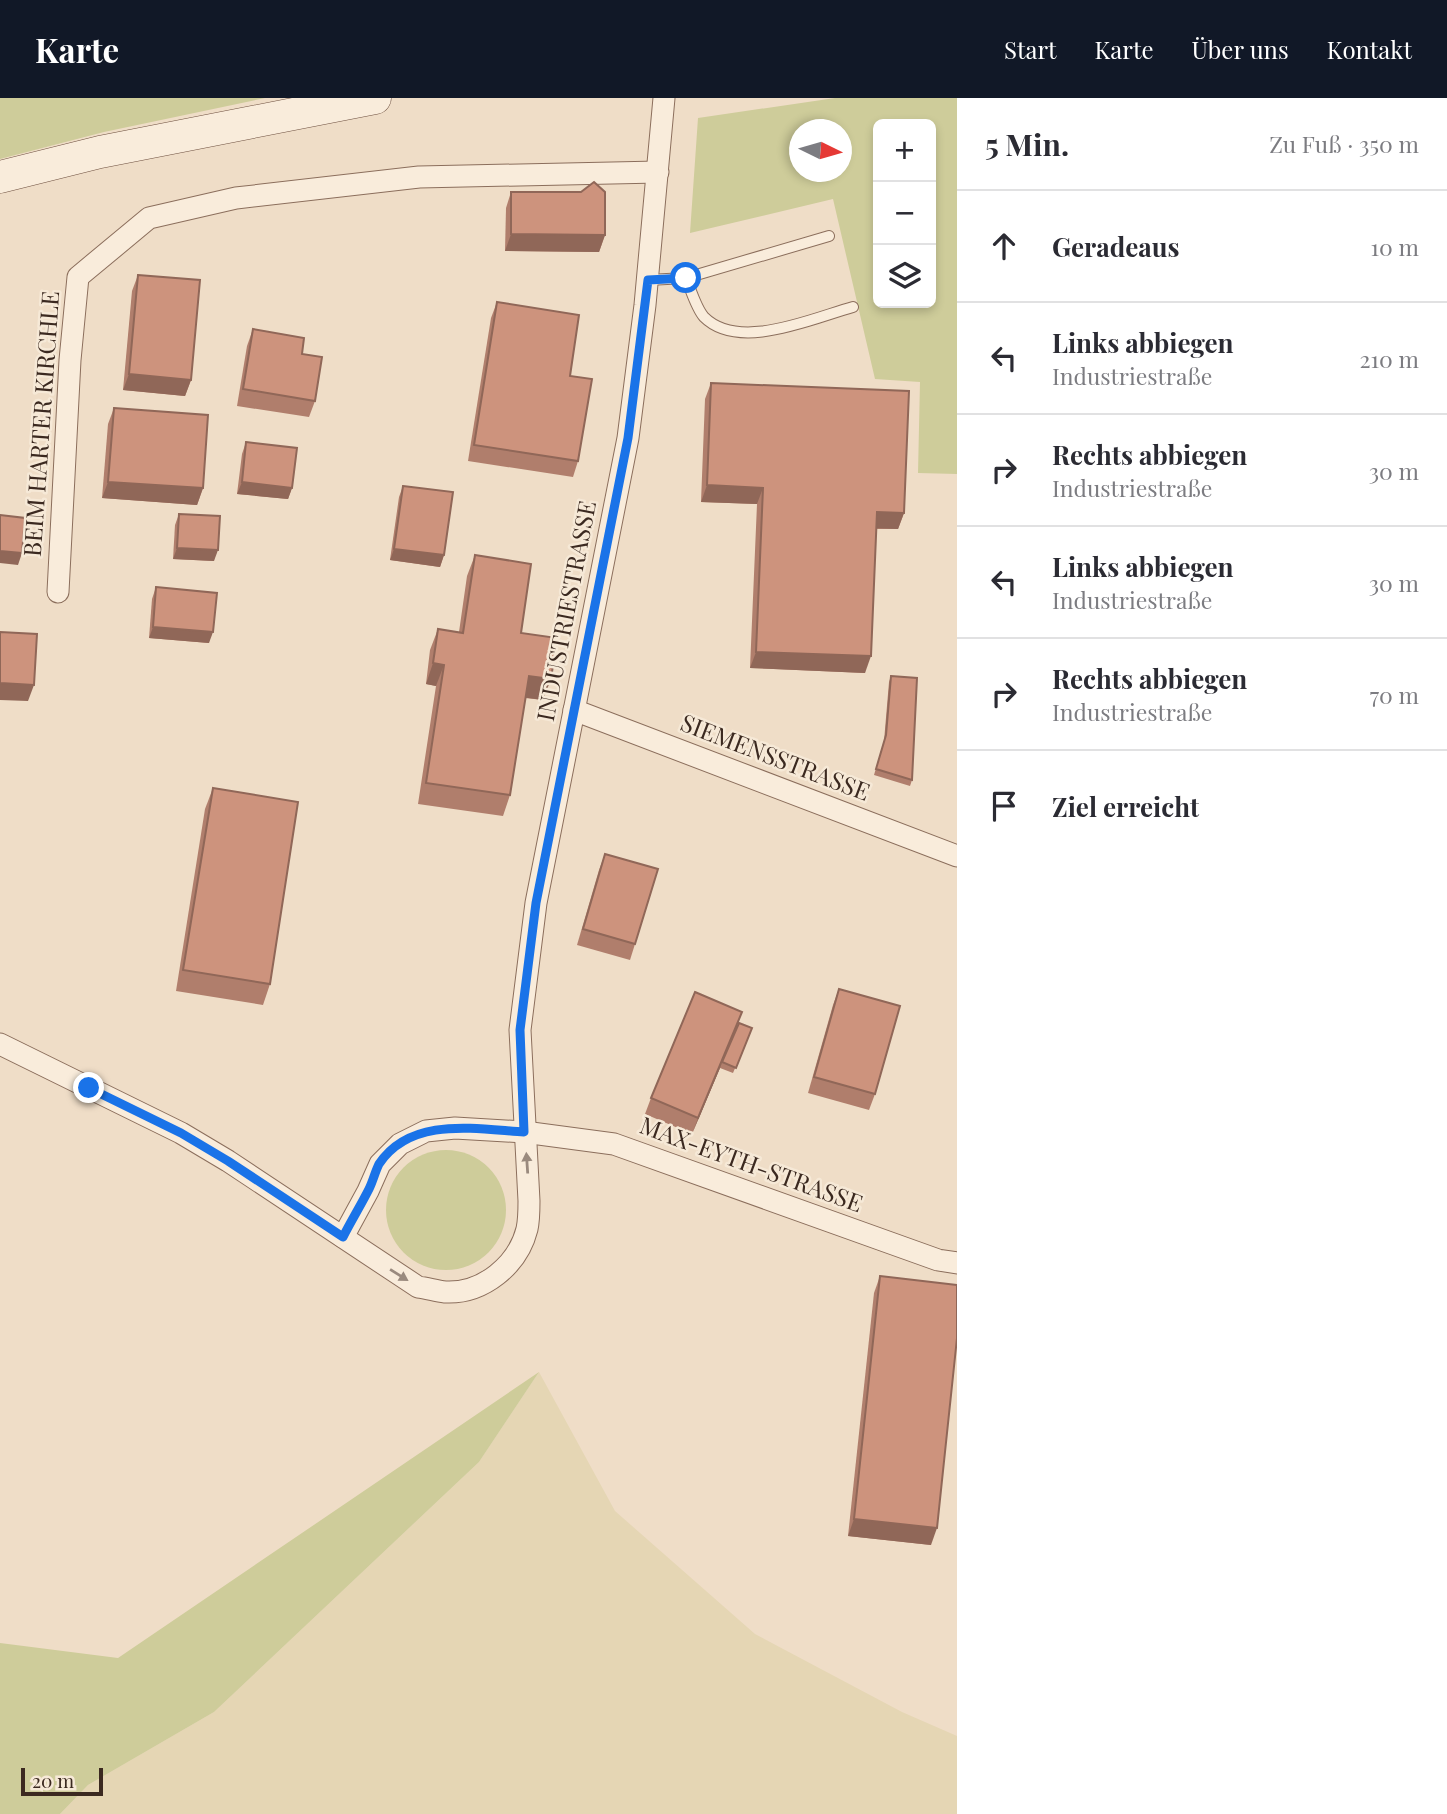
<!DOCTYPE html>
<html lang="de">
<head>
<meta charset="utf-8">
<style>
	body { margin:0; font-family:"Playfair Display",serif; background:#f7f7f7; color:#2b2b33 }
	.controls { position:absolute; right:21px; top:21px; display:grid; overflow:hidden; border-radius:10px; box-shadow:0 4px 10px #0003 }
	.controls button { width:63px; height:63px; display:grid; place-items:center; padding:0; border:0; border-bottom:2px solid #e1e1e2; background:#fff; color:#2b2b33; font:35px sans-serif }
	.compass { position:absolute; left:789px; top:21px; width:63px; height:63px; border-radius:50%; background:#fff; box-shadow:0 4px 10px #0003; rotate:95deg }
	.scale { position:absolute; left:21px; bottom:18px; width:82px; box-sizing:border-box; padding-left:7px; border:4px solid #3b2920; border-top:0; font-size:19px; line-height:24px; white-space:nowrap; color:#3b2920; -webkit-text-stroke:5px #f6e9d7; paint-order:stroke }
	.stop { position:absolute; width:21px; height:21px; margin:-16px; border:5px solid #1a73e8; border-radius:50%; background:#fff }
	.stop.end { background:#1a73e8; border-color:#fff; box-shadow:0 2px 7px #0008 }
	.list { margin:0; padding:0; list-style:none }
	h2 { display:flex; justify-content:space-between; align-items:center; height:91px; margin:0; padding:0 28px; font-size:30px }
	h2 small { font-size:23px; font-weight:400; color:#7c7c81 }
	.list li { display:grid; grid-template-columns:46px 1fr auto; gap:21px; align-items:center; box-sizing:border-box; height:112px; padding:0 28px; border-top:2px solid #e1e1e2 }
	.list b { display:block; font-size:26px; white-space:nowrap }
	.list p { margin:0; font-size:23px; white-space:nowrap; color:#7c7c81 }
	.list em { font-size:23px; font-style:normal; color:#7c7c81 }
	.icon { flex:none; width:38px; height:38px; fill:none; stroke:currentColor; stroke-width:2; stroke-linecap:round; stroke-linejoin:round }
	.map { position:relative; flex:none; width:957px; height:1716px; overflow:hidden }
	header { display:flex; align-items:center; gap:42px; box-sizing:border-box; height:98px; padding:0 35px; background:#111827; color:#fff }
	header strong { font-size:33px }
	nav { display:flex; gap:38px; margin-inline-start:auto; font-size:24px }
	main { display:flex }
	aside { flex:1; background:#fff }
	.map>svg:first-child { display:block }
</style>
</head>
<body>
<header>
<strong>Karte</strong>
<nav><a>Start</a><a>Karte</a><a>Über uns</a><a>Kontakt</a></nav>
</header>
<main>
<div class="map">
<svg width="957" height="1716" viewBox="0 0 957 1716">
	<rect width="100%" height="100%" fill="#efddc7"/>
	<!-- farmland -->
	<polygon fill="#e5d6b4" points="539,1274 615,1413 755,1536 902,1614 957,1638 957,1716 60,1716 88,1687 214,1614 479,1364"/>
	<!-- green -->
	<g fill="#cecc9a" fill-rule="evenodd">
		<polygon points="0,0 265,0 104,34 0,61"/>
		<path d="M835,0H957V376L918,375L920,284L875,281L833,101L690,135L698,20ZM878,26H931V205H878ZM800,32H842V74H800Z"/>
		<circle cx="446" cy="1112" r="60"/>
		<polygon points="539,1274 479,1364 214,1614 88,1687 60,1716 0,1716 0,1545 118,1560"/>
	</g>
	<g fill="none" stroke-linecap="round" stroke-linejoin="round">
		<!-- lane casing -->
		<g stroke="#8b6e5c" stroke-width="12">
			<g id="lane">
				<path d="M686,180C691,192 696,210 704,219C739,254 813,220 853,209"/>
				<polyline points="648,182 686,180 829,138"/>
			</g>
		</g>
		<!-- street casing -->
		<g stroke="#8b6e5c" stroke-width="23">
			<g id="street">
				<polyline points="58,494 70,262 78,179 149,120 236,100 419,79 658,74"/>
				<polyline points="574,612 957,758"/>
				<path d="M0,946L181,1035L228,1063L418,1189C427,1190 436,1193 445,1194C483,1196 518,1167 527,1131C529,1122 529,1112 529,1103L520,932L536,805L628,340L645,207L664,0"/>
				<polyline points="343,1139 368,1093 380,1066 400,1046 426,1033 455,1030 524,1034 614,1046 938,1162 957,1165"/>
			</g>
		</g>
		<!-- secondary casing -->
		<g stroke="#6d4f3f" stroke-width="33">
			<polyline id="secondary" points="0,79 100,54 375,0"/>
		</g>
		<!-- lane -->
		<use href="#lane" stroke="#f9ecdb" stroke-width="10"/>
		<!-- street -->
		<use href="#street" stroke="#f9ecdb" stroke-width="21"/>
		<!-- secondary -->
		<use href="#secondary" stroke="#f9ecdb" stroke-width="32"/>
	</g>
	<!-- wall -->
	<g fill="#b07e6c">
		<polygon points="511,94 605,137 599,154 505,153 506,110"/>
		<polygon points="138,177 191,282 185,298 123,292 132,193"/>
		<polygon points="497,204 570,278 578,363 573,379 468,363 491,220"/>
		<polygon points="253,231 302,256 315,303 309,319 237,308 247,248"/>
		<polygon points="711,285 904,415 898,431 876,431 865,575 750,570 757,406 701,404 705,301"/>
		<polygon points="114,310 203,390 197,407 102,400 108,326"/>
		<polygon points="246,344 292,390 288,401 237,396 242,356"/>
		<polygon points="403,388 444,457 440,469 390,462 399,399"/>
		<polygon points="179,416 214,463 173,461 175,427"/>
		<polygon points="475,457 521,535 543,602 525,600 510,697 503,718 418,706 436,588 426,586 430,552 438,531 459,534 467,478"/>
		<polygon points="156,489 209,545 149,540 152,501"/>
		<polygon points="891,578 912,682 910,688 874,677 884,643 889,584"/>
		<polygon points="213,690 270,886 263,907 176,893 205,711"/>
		<polygon points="605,756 635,846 630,862 577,847 599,772"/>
		<polygon points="839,891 875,996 869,1012 808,995 833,907"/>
		<polygon points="752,930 733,975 720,970 692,1036 645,1016 651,1000"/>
		<polygon points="880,1178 931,1447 848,1438 874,1195"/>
	</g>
	<!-- shaded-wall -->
	<g fill="#906758">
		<polygon points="511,136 605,137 599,154 505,153"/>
		<polygon points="129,276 191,282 185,298 123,292"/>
		<polygon points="108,384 203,390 197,407 102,400"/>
		<polygon points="242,384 292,390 288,401 237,396"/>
		<polygon points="707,387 763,390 757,406 701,404"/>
		<polygon points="877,414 904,415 898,431 871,430"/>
		<polygon points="177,450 218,452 214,463 173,461"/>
		<polygon points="394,451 444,457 440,469 390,462"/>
		<polygon points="0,453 22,455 18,467 0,465"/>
		<polygon points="153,529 213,534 209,545 149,540"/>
		<polygon points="756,554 871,558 865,575 750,570"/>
		<polygon points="433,565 444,567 436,588 426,586"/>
		<polygon points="529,578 551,581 543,602 521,599"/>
		<polygon points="0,585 34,587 28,603 0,602"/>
		<polygon points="722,964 720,970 692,1036 698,1020"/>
		<polygon points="854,1421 937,1430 931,1447 848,1438"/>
	</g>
	<!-- building -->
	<g fill="#cd937d" stroke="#906758" stroke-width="2">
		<polygon points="594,84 605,94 605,137 511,136 511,94 581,94"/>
		<polygon points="138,177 200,182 191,282 129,276"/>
		<polygon points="497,204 579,217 570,278 592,281 578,363 474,347"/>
		<polygon points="253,231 304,240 302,256 322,259 315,303 243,291"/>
		<polygon points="711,285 909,293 904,415 877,414 871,558 756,554 763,390 707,387"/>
		<polygon points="114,310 208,317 203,390 108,384"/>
		<polygon points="246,344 297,350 292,390 242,384"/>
		<polygon points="403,388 453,394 444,457 394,451"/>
		<polygon points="179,416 220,418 218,452 177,450"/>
		<polygon points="0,417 25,420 22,455 0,453"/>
		<polygon points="475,457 531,466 521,535 557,540 551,581 529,578 510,697 426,685 444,567 433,565 438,531 463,535"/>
		<polygon points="156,489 217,495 213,534 153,529"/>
		<polygon points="0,534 37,536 34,587 0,585"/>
		<polygon points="891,578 917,580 912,682 876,671 886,637"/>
		<polygon points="213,690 298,704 270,886 183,872"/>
		<polygon points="605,756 658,771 635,846 583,831"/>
		<polygon points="839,891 900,908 875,996 814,979"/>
		<polygon points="695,894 742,914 698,1020 651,1000"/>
		<polygon points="739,925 752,930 736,970 722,964"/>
		<polygon points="880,1178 957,1187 957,1240 937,1430 854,1421"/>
	</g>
	<!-- one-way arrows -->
	<defs><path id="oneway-solid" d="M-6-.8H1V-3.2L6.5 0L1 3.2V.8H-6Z" transform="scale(1.75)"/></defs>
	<g fill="#9a8a7e">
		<use href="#oneway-solid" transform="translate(527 1065) rotate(-94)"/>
		<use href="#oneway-solid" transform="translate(399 1177) rotate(32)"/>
	</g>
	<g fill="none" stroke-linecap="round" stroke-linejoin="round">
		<!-- route -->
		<path stroke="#1a73e8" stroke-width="9" d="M89,990L181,1035L228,1063L343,1139C351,1123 361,1107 369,1091C373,1083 375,1074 379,1066C411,1018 476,1031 524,1034L520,932L536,805L628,340L648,182L686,180"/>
	</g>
	<g text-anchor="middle" stroke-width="5" stroke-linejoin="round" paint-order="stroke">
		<!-- street labels -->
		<g font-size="24" fill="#3b2920" stroke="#f6e9d7">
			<text transform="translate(42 326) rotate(-86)" y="8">BEIM HARTER KIRCHLE</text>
			<text transform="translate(567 513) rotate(-79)" y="8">INDUSTRIESTRASSE</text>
			<text transform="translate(775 660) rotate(21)" y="8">SIEMENSSTRASSE</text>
			<text transform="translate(751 1067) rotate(20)" y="8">MAX-EYTH-STRASSE</text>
		</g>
	</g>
</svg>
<div class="controls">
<button>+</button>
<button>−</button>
<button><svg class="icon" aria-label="layers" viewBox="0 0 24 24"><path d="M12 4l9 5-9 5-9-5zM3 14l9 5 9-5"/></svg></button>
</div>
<svg class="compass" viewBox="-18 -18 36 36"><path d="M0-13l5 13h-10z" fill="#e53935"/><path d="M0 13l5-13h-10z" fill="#7c7c81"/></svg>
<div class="scale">20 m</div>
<div class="stop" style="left:686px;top:180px"></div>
<div class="stop end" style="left:89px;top:990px"></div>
</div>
<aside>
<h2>5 Min.<small>Zu Fuß · 350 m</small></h2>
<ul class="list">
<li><svg class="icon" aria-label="ahead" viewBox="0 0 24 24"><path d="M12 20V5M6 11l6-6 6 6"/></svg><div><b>Geradeaus</b></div><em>10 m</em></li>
<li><svg class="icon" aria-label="left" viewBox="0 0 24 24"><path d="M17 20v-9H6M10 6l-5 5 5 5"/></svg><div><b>Links abbiegen</b><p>Industriestraße</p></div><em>210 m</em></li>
<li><svg class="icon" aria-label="right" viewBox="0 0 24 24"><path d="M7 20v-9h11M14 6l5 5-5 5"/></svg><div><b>Rechts abbiegen</b><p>Industriestraße</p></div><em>30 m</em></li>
<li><svg class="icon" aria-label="left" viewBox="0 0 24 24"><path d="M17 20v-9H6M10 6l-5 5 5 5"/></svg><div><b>Links abbiegen</b><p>Industriestraße</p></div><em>30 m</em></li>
<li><svg class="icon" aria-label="right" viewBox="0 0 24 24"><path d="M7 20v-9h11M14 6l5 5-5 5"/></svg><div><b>Rechts abbiegen</b><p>Industriestraße</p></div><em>70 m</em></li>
<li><svg class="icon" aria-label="arrive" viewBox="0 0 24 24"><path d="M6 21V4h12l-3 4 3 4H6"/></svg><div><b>Ziel erreicht</b></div></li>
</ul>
</aside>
</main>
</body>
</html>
